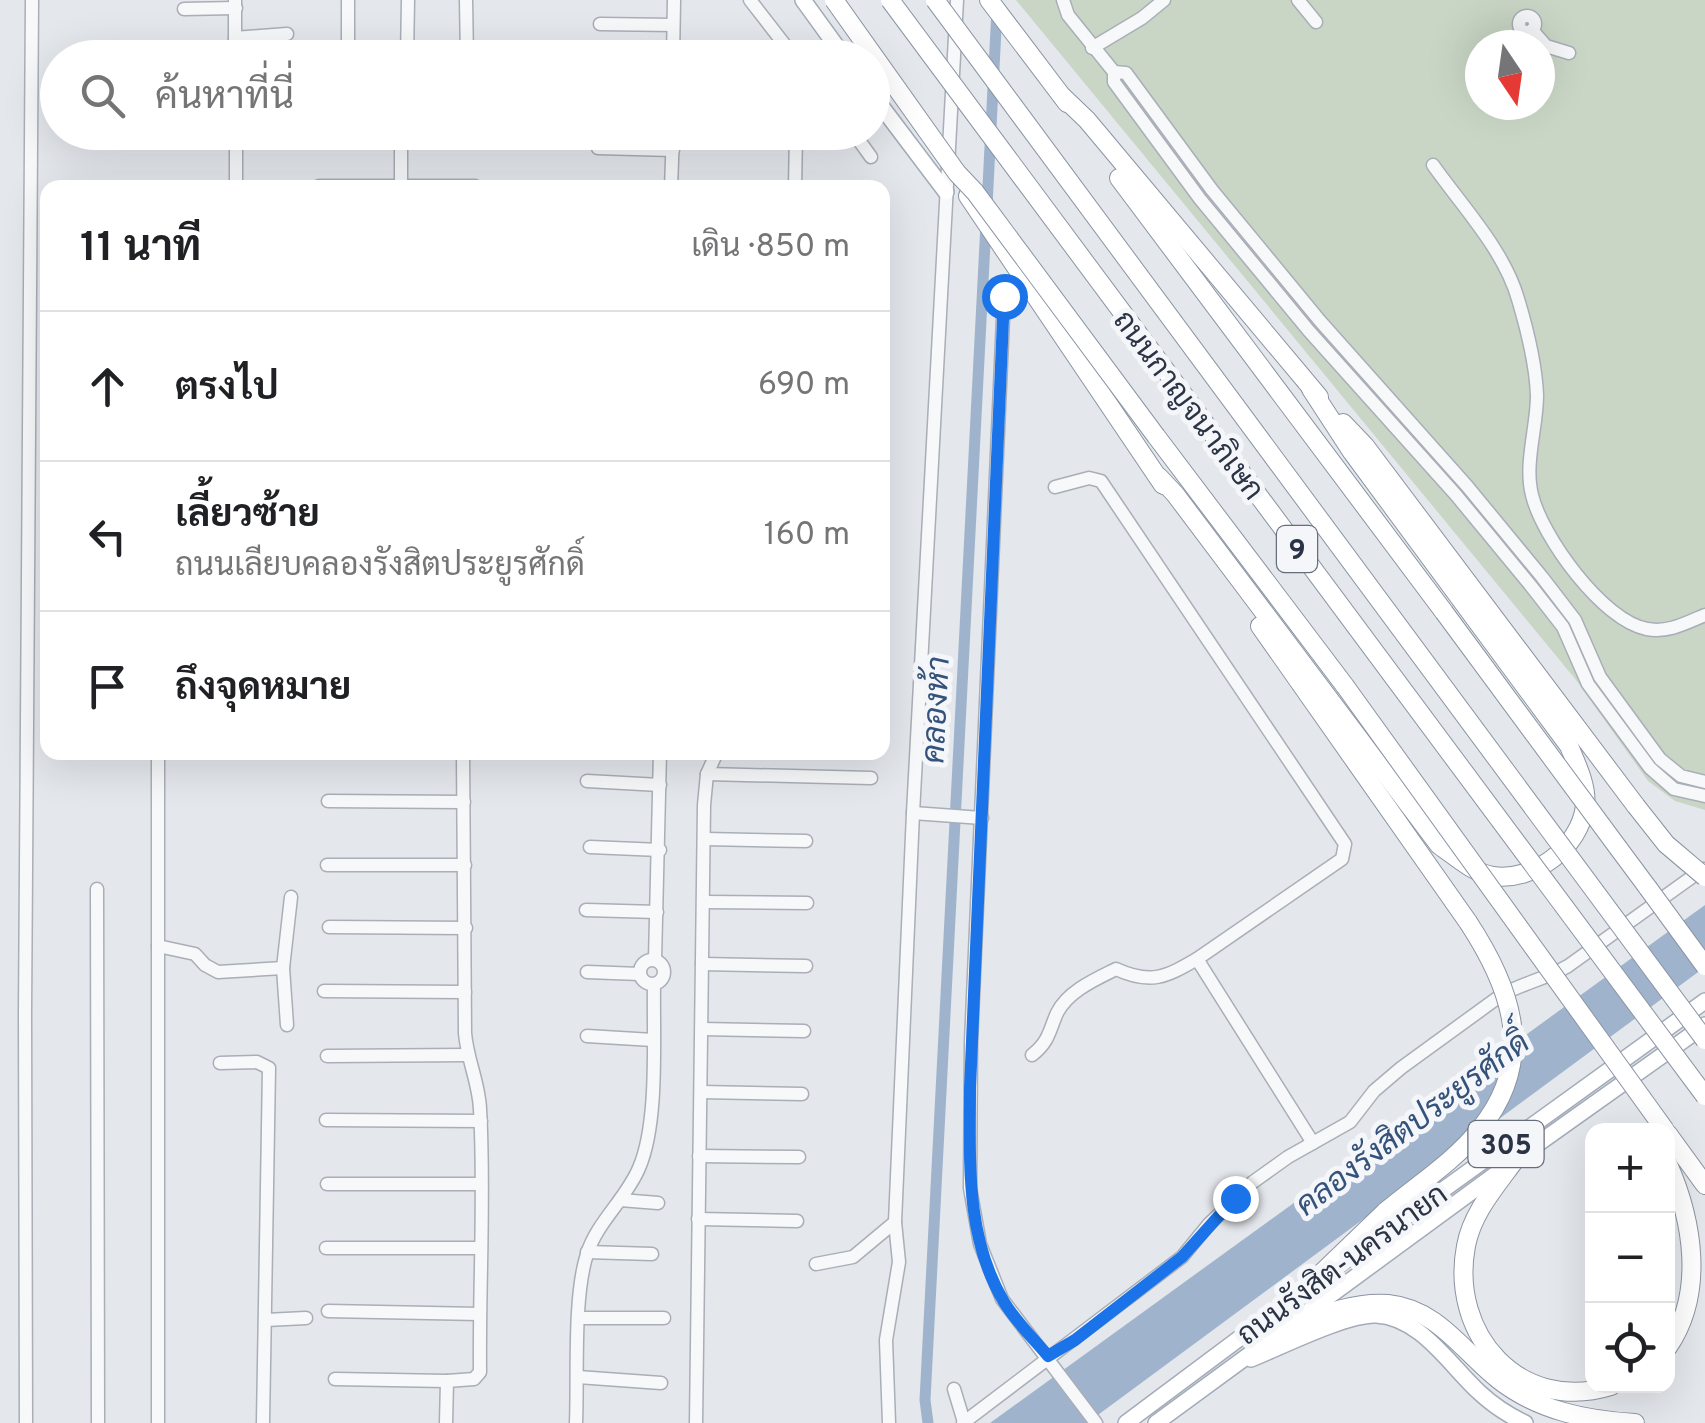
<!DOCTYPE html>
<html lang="th">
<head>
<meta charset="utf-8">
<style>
	body { margin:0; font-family:Overpass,Sarabun,sans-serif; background:#f6f6f6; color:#202124 }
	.controls { position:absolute; right:30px; bottom:30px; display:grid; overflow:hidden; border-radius:20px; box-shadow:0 10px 40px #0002 }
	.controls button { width:90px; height:90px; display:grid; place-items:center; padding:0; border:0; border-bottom:2px solid #e0e0e0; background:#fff; color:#202124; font:50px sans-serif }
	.compass { position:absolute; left:1465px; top:30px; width:90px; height:90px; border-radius:50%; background:#fff; box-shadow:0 10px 40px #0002; rotate:167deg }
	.stop { position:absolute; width:30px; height:30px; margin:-22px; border:8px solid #1a73e8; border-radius:50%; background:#fff }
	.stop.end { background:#1a73e8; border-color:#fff; box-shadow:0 2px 10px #0008 }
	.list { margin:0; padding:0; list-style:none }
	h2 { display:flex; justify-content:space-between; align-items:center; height:130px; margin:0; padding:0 40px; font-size:42px }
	h2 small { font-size:32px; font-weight:400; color:#757577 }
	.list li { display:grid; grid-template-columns:65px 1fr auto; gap:30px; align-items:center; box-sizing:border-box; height:150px; padding:0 40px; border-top:2px solid #e0e0e0 }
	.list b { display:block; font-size:38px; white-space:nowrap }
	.list p { margin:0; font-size:32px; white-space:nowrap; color:#757577 }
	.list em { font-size:32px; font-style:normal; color:#757577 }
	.icon { flex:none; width:55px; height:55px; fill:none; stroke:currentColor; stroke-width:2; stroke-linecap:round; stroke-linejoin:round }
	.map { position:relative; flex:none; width:1705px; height:1423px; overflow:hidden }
	.search { position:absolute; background:#fff; box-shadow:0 10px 40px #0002; left:40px; top:40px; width:850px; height:110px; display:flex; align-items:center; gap:25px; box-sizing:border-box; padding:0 35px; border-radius:55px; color:#757577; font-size:38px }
	.panel { position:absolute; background:#fff; box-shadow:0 10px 40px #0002; left:40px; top:180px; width:850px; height:580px; border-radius:20px }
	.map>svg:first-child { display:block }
</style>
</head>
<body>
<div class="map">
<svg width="1705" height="1423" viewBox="0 0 1705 1423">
	<rect width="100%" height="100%" fill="#e4e7ec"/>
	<!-- green -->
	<path fill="#c9d6c5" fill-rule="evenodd" d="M1016,0H1705V810L1675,801L1648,781L1576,680ZM1480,45H1540V105H1480Z"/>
	<!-- water -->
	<polygon fill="#9fb4cc" points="1705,905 1705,967 1087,1423 990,1423"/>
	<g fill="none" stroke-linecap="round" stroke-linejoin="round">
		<!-- canal -->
		<g stroke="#9fb4cc" stroke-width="11">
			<polyline points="987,206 997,9"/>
			<polyline points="928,1423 925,1400 986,224"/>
		</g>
		<!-- minor casing -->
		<g stroke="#a9aeb7" stroke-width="15">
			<g id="minor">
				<polyline points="348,0 348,58"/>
				<polyline points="466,0 467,58"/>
				<polyline points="750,0 795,58"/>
				<polyline points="1063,0 1068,15 1114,72 1114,82 1200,199 1309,331 1456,495 1531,586 1563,627 1588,684 1650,768 1674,789 1705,796"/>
				<polyline points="1298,0 1316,22"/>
				<polyline points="184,9 236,8"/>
				<circle cx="1527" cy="24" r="8"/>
				<polyline points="600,24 673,25"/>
				<polyline points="1532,30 1546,46 1569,53"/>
				<polyline points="235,38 287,34"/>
				<polyline points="1092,48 1142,18 1164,0"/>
				<polyline points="717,56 719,58"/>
				<polyline points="235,58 235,0"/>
				<polyline points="407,58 408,0"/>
				<polyline points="673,58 674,0"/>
				<polyline points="1114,72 1126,73 1212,190 1320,321 1467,486 1542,577 1575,620 1600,677 1660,759 1681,776 1705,782"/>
				<polyline points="401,132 401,188"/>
				<polyline points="853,132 871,157"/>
				<polyline points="708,136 796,137"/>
				<polyline points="598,148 673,150"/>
				<path d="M1433,165C1462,206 1504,250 1518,299C1527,329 1536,365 1537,396C1537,427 1524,464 1532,495C1542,537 1603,621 1647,629C1668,633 1686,623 1705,615"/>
				<polyline points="319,186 475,186"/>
				<polyline points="236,188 236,132"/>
				<polyline points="671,188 673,132"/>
				<polyline points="795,188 796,132"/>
				<polyline points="1004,295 971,1042 970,1188 980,1244 1002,1299 1096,1423"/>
				<polyline points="1055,487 1089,478 1101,481 1345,844 1342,859 1197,959 1313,1143"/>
				<polyline points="158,752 158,1423"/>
				<polyline points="707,774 871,778"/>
				<polyline points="587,781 660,785"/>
				<polyline points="328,801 464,802"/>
				<polyline points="913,813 982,818"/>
				<polyline points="705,839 806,841"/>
				<polyline points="590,847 660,850"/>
				<polyline points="327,865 465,865"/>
				<polyline points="97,889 98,1423"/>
				<polyline points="704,902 807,903"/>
				<polyline points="586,910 657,912"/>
				<polyline points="329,927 466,928"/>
				<polyline points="158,946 195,954 205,965 218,972 283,968"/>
				<circle cx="652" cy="972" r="12"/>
				<polyline points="655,960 660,752"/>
				<polyline points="702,964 806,966"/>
				<polyline points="587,972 640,974"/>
				<polyline points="324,991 465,992"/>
				<polyline points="287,1025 283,968 291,897"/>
				<polyline points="702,1029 804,1031"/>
				<polyline points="587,1036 653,1040"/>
				<path d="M1032,1055C1049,1042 1049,1031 1057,1013C1068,991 1096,979 1116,969C1151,985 1166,977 1197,959"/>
				<polyline points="327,1056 467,1055"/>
				<polyline points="220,1063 257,1062 269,1068 263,1423"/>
				<polyline points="701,1092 802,1094"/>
				<polyline points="326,1120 481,1121"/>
				<polyline points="699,1156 799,1157"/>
				<polyline points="327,1184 481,1184"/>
				<polyline points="620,1200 658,1203"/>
				<polyline points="698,1219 797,1221"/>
				<polyline points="326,1248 480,1248"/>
				<polyline points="587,1252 652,1254"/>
				<polyline points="816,1264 853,1257 895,1222"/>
				<polyline points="328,1311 479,1314"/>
				<polyline points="580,1318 664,1318"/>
				<polyline points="266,1320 306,1318"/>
				<polyline points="578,1377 661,1383"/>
				<polyline points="335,1379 447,1381"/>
				<polyline points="954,1389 964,1422"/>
				<polyline points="26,1423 25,1014 32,0"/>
				<path d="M446,1423L447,1381L474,1379L480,1372C479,1284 485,1196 480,1109C479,1083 467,1059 465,1033L463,752"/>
				<path d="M576,1423C578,1375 573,1298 587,1254C597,1222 626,1199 639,1168C659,1122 653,1036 654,985"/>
				<polyline points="696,1423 704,805 707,774 717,752"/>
				<polyline points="889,1423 886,1340 899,1262 895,1222 913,813 957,0"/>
				<path d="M963,1423L1182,1257L1209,1224L1253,1182L1288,1157L1350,1122L1374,1091L1401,1068L1500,996C1522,983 1546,979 1568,966L1703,869"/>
			</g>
		</g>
		<!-- major casing -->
		<g stroke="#a3abb8" stroke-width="18">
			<g id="major">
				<polyline points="803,0 845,58"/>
				<polyline points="872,94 946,192"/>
				<polyline points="1339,1265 1705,1001"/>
				<path d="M1251,1359C1281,1347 1346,1314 1376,1315C1421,1317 1450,1366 1480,1393C1494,1406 1508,1415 1525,1423"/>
				<polyline points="1126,1423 1312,1284"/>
				<polyline points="1156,1423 1515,1160 1705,1025"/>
			</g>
		</g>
		<!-- highway casing -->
		<g stroke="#8b94a3" stroke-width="20">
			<g id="highway">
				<polyline points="989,0 1067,103"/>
				<polyline points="1063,97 1087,120 1319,397"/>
				<polyline points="1119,178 1444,612"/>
				<polyline points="968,196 1163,485"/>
				<polyline points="1343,423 1365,446 1636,806"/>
				<polyline points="1156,436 1345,686"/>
				<path d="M1159,477L1175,494L1439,845C1455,856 1473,873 1493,876C1534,882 1580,847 1585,806C1588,787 1576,763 1569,746L1352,452L1311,389"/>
				<polyline points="1260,626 1468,922"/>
				<polyline points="1619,849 1648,888"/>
				<polyline points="1668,1134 1705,1185"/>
				<path d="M1515,1160C1496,1186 1472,1213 1466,1246C1449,1335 1520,1414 1611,1386"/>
				<path d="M1668,1164C1693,1221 1705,1293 1668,1347"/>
				<polyline points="1306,1288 1386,1211"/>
				<path d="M1277,1332C1313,1319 1349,1301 1388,1304C1438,1309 1463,1352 1499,1380C1539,1411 1586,1420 1635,1423"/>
			</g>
		</g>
		<!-- minor -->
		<use href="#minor" stroke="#f7f8fa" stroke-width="12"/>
		<!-- major -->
		<use href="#major" stroke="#fff" stroke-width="15"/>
		<!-- highway -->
		<use href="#highway" stroke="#fff" stroke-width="18"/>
		<!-- highway-bridge casing -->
		<g stroke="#8b94a3" stroke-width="20" stroke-linecap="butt">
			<g id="highway-bridge">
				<polyline points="834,0 957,173 975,192 1156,436"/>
				<polyline points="890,0 1705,1096"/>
				<polyline points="935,0 1705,1040"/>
				<polyline points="1444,612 1619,849"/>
				<polyline points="1345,686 1665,1130"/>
				<polyline points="1636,806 1666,844 1705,877"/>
				<polyline points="1648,888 1705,966"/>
				<path d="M1386,1211C1417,1185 1455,1161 1480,1129C1537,1059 1512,989 1468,922"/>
			</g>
		</g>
		<!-- highway-bridge -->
		<use href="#highway-bridge" stroke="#fff" stroke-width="18"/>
	</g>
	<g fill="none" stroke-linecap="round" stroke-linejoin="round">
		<!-- route -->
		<path stroke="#1a73e8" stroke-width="12" d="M1004,296L970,1088C970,1161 965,1237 1004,1302C1016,1322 1033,1338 1048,1356L1075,1340L1182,1257L1235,1198"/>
	</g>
	<g text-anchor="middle" stroke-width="10" stroke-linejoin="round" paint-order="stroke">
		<!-- shield labels -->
		<g fill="#f4f6f9" stroke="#676e7b" stroke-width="2.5">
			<rect x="1277" y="526" width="40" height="46" rx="8"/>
			<rect x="1468.5" y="1121" width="75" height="46" rx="8"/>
		</g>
		<g font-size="28" font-weight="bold" fill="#2b3445">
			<text x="1297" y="559">9</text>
			<text x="1506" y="1154">305</text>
		</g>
		<!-- street labels -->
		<g font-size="30" fill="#2b3445" stroke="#f4f6f9">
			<text transform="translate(1189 405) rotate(53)" y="10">ถนนกาญจนาภิเษก</text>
			<text transform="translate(1342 1264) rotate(-36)" y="10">ถนนรังสิต-นครนายก</text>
		</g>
		<!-- water labels -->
		<g font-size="32" font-style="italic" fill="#34527a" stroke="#f4f6f9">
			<text transform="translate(935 710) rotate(-87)" y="11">คลองห้า</text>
			<text transform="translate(1412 1123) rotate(-37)" y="11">คลองรังสิตประยูรศักดิ์</text>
		</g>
	</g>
</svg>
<div class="controls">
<button>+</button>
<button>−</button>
<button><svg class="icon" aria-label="locate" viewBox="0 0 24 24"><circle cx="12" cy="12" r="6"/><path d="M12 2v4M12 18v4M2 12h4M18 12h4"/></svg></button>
</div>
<svg class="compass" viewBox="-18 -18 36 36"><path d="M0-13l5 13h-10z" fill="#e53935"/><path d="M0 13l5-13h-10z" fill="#757577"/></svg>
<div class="stop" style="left:1004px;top:296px"></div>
<div class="stop end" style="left:1235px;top:1198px"></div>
<div class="search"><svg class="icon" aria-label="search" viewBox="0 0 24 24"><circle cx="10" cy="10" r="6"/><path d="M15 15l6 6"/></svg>ค้นหาที่นี่</div>
<section class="panel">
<h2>11 นาที<small>เดิน · 850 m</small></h2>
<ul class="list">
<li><svg class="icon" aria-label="ahead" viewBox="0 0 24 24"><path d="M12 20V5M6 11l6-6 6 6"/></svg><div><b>ตรงไป</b></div><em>690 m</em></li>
<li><svg class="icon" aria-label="left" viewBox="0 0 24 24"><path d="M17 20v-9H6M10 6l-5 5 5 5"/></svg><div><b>เลี้ยวซ้าย</b><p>ถนนเลียบคลองรังสิตประยูรศักดิ์</p></div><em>160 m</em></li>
<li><svg class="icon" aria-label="arrive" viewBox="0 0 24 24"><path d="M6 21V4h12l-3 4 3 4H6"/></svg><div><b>ถึงจุดหมาย</b></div></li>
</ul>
</section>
</div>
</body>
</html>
